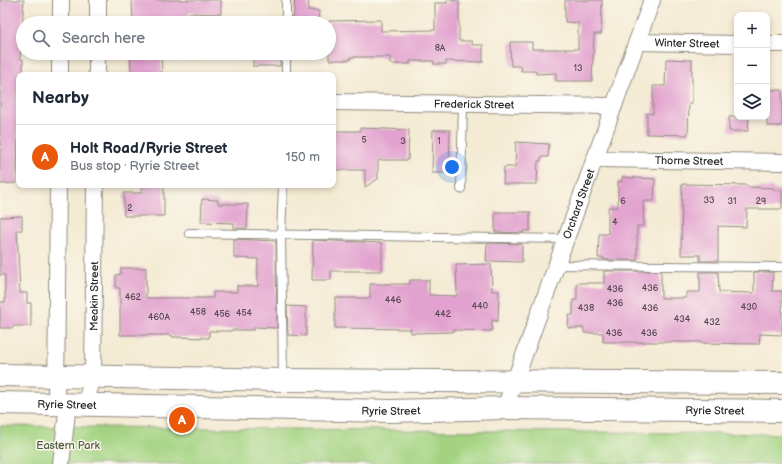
<!DOCTYPE html>
<html lang="en">
<head>
<meta charset="utf-8">
<style>
	body { margin:0; font-family:"Balsamiq Sans",sans-serif; background:#f6f6f7; color:#1f2937 }
	.controls { position:absolute; right:12px; top:12px; display:grid; overflow:hidden; border-radius:8px; box-shadow:0 2px 6px #0003 }
	.controls button { width:36px; height:36px; display:grid; place-items:center; padding:0; border:0; border-bottom:1px solid #e0e1e3; background:#fff; color:#1f2937; font:20px sans-serif }
	.you { position:absolute; left:452px; top:167px; width:14px; height:14px; margin:-10px; border:3px solid #fff; border-radius:50%; background:#1a73e8; box-shadow:0 0 0 6px #1a73e833 }
	.badge { display:grid; place-items:center; width:26px; height:26px; border-radius:50%; background:#ea580c; color:#fff; font-size:13px; font-weight:700 }
	.pin { position:absolute; translate:-50% -50%; border:2px solid #fff; box-shadow:0 1px 4px #0006 }
	.list { margin:0; padding:0; list-style:none }
	h2 { display:flex; justify-content:space-between; align-items:center; height:52px; margin:0; padding:0 16px; font-size:17px }
	h2 small { font-size:13px; font-weight:400; color:#747a83 }
	.list li { display:grid; grid-template-columns:26px 1fr auto; gap:12px; align-items:center; box-sizing:border-box; height:64px; padding:0 16px; border-top:1px solid #e0e1e3 }
	.list b { display:block; font-size:15px; white-space:nowrap }
	.list p { margin:0; font-size:13px; white-space:nowrap; color:#747a83 }
	.list em { font-size:13px; font-style:normal; color:#747a83 }
	.icon { flex:none; width:22px; height:22px; fill:none; stroke:currentColor; stroke-width:2; stroke-linecap:round; stroke-linejoin:round }
	.map { position:relative; flex:none; width:782px; height:464px; overflow:hidden }
	.search { position:absolute; background:#fff; box-shadow:0 2px 6px #0003; left:16px; top:16px; width:320px; height:44px; display:flex; align-items:center; gap:10px; box-sizing:border-box; padding:0 14px; border-radius:22px; color:#747a83; font-size:15px }
	.panel { position:absolute; background:#fff; box-shadow:0 2px 6px #0003; left:16px; top:72px; width:320px; height:116px; border-radius:8px }
	.map>svg:first-child { display:block }
</style>
</head>
<body>
<div class="map">
<svg width="782" height="464" viewBox="0 0 782 464">
	<rect width="100%" height="100%" fill="#fbf7ec"/>
	<filter id="ink" filterUnits="userSpaceOnUse"><feTurbulence type="fractalNoise" baseFrequency=".025" numOctaves="2"/><feDisplacementMap in="SourceGraphic" scale="8" xChannelSelector="R" yChannelSelector="G"/><feConvolveMatrix kernelMatrix="1 2 1 2 8 2 1 2 1" color-interpolation-filters="sRGB"/></filter>
	<filter id="wash" filterUnits="userSpaceOnUse"><feTurbulence type="fractalNoise" baseFrequency=".012" numOctaves="4" result="noise"/><feDisplacementMap in="SourceGraphic" scale="16" xChannelSelector="R" yChannelSelector="G"/><feGaussianBlur stdDeviation="0.9" result="paint"/><feColorMatrix in="noise" values="0 0 0 0 0 0 0 0 0 0 0 0 0 0 0 0 0 1.4 0 .05"/><feComposite in="paint" operator="in"/></filter>
	<g filter="url(#wash)">
		<rect width="100%" height="100%" fill="#f4ebd4"/>
		<!-- green -->
		<polygon fill="#a3d381" stroke="#677f56" points="0,426 782,434 782,464 0,464"/>
		<g id="blocks">
			<!-- building -->
			<g fill="#e2a2cf">
				<polygon points="0,0 24,0 20,59 23,59 23,73 19,75 17,183 0,184"/>
				<polygon points="132,0 221,0 221,14 189,13 189,23 133,23"/>
				<polygon points="295,0 309,0 308,10 319,11 318,23 293,23"/>
				<polygon points="447,0 459,1 459,41 472,41 472,45 483,45 483,62 446,61 446,64 434,64 434,61 410,61 410,64 390,64 390,57 350,57 350,60 329,60 329,21 381,20 381,31 435,30 435,3 447,3"/>
				<polygon points="565,0 602,0 601,34 594,34 592,81 556,81 556,73 536,74 536,71 521,71 522,66 511,66 510,42 532,42 532,49 578,49 578,23 565,22"/>
				<polygon points="130,53 161,53 162,73 131,74"/>
				<rect x="253" y="53" width="27" height="13"/>
				<polygon points="666,59 692,60 692,103 689,103 688,135 647,134 647,113 653,114 653,86 665,86"/>
				<rect x="767" y="90" width="15" height="36"/>
				<polygon points="729,117 749,117 748,131 729,131"/>
				<polygon points="360,128 409,130 408,160 378,160 378,179 365,187 365,170 333,170 333,131 360,131"/>
				<polygon points="433,130 450,130 449,173 432,173"/>
				<polygon points="516,142 549,144 548,157 541,157 541,161 538,161 537,184 503,184 504,167 515,167"/>
				<polygon points="622,177 655,179 654,201 643,201 644,226 637,226 637,260 604,260 604,258 598,258 599,234 608,234 608,207 618,207 618,181 622,182"/>
				<polygon points="682,184 747,185 747,187 774,188 774,190 782,190 782,209 747,209 746,227 718,226 718,261 700,261 700,255 681,255"/>
				<polygon points="142,185 164,185 164,216 124,216 124,193 142,193"/>
				<polygon points="202,199 218,200 218,204 248,204 247,228 234,228 234,223 201,222"/>
				<polygon points="495,212 530,212 530,231 523,231 523,233 495,232"/>
				<polygon points="22,216 22,230 17,230 20,293 27,293 27,303 31,303 31,326 13,326 13,328 0,328 0,302 5,302 5,275 0,275 0,217"/>
				<polygon points="234,239 276,241 277,328 254,327 254,330 231,330 231,331 209,331 209,338 172,337 172,335 120,335 120,288 116,288 116,275 121,274 121,268 146,268 146,298 213,298 213,292 237,292 237,286 258,286 258,259 234,258"/>
				<polygon points="313,240 382,243 382,271 331,271 331,280 312,280"/>
				<polygon points="487,243 522,244 522,262 486,261"/>
				<polygon points="491,264 492,291 499,291 498,321 492,320 492,331 453,330 453,332 411,333 411,329 335,328 335,298 370,298 370,284 410,284 410,280 429,280 429,295 457,296 456,265"/>
				<polygon points="604,271 661,271 661,298 686,298 686,292 700,292 700,272 718,272 719,292 754,293 754,272 773,272 772,291 782,291 782,335 760,334 759,344 701,343 701,342 603,342 603,333 584,333 584,328 568,328 569,315 573,315 573,300 577,300 577,283 604,283"/>
				<polygon points="287,306 306,307 306,336 288,335"/>
			</g>
		</g>
	</g>
	<g filter="url(#ink)">
		<use href="#blocks" fill-opacity="0" stroke="#908b80" stroke-width="1"/>
		<g fill="none" stroke-linecap="round" stroke-linejoin="round">
			<!-- lane casing -->
			<g stroke="#908b80" stroke-width="10">
				<g id="lane">
					<polyline points="286,23 286,0"/>
					<polyline points="286,75 286,53"/>
					<polyline points="283,185 281,235 283,380"/>
					<polyline points="461,189 463,104"/>
					<polyline points="189,233 566,239"/>
					<polyline points="557,265 782,267"/>
				</g>
			</g>
			<!-- street casing -->
			<g stroke="#908b80" stroke-width="18">
				<g id="street">
					<polyline points="61,23 61,0"/>
					<polyline points="98,23 98,0"/>
					<path id="s1" d="M637,42L737,44"/>
					<polyline points="767,44 782,44"/>
					<polyline points="60,75 60,53"/>
					<polyline points="97,75 97,53"/>
					<path id="s2" d="M333,102L614,106"/>
					<path id="s3" d="M595,159L782,162"/>
					<polyline points="56,403 58,185"/>
					<path id="s4" d="M85,405L93,377L95,185"/>
					<path id="s5" d="M505,408L652,0"/>
					<polyline points="61,464 68,404"/>
				</g>
			</g>
			<!-- secondary casing -->
			<g stroke="#908b80" stroke-width="24">
				<g id="secondary">
					<polyline points="0,375 283,380 782,383"/>
					<path id="s6" d="M0,403L390,411L505,408L782,411"/>
				</g>
			</g>
			<!-- lane -->
			<use href="#lane" stroke="#fff" stroke-width="8"/>
			<!-- street -->
			<use href="#street" stroke="#fff" stroke-width="16"/>
			<!-- secondary -->
			<use href="#secondary" stroke="#fff" stroke-width="22"/>
		</g>
	</g>
	<g text-anchor="middle" stroke-width="3" stroke-linejoin="round" paint-order="stroke">
		<!-- number labels -->
		<g font-size="9" fill="#594954">
			<text x="440" y="51">8A</text>
			<text x="578" y="71">13</text>
			<text x="364" y="143">5</text>
			<text x="403" y="144">3</text>
			<text x="439" y="144">1</text>
			<text x="709" y="203">33</text>
			<text x="623" y="204">6</text>
			<text x="732" y="204">31</text>
			<text x="761" y="204">29</text>
			<text x="130" y="211">2</text>
			<text x="615" y="225">4</text>
			<text x="650" y="291">436</text>
			<text x="615" y="292">436</text>
			<text x="133" y="300">462</text>
			<text x="393" y="303">446</text>
			<text x="615" y="306">436</text>
			<text x="480" y="309">440</text>
			<text x="749" y="310">430</text>
			<text x="586" y="311">438</text>
			<text x="650" y="311">436</text>
			<text x="198" y="315">458</text>
			<text x="244" y="316">454</text>
			<text x="222" y="317">456</text>
			<text x="443" y="317">442</text>
			<text x="159" y="320">460A</text>
			<text x="682" y="322">434</text>
			<text x="712" y="325">432</text>
			<text x="614" y="336">436</text>
			<text x="649" y="336">436</text>
		</g>
		<!-- street labels -->
		<g font-size="11" fill="#2b2b2b" stroke="#fbf7ec">
			<text dy="4" stroke="none"><textPath href="#s1" startOffset="50">Winter Street</textPath></text>
			<text dy="4" stroke="none"><textPath href="#s2" startOffset="141">Frederick Street</textPath></text>
			<text dy="4" stroke="none"><textPath href="#s3" startOffset="94">Thorne Street</textPath></text>
			<text dy="4" stroke="none"><textPath href="#s5" startOffset="217">Orchard Street</textPath></text>
			<text dy="4" stroke="none"><textPath href="#s4" startOffset="110">Meakin Street</textPath></text>
			<text dy="4" stroke="none"><textPath href="#s6" startOffset="67">Ryrie Street</textPath></text>
			<text dy="4" stroke="none"><textPath href="#s6" startOffset="391">Ryrie Street</textPath></text>
			<text dy="4" stroke="none"><textPath href="#s6" startOffset="715">Ryrie Street</textPath></text>
		</g>
		<!-- park labels -->
		<g font-size="11" fill="#4f5d45" stroke="#fbf7ec">
			<text x="68" y="449">Eastern Park</text>
		</g>
	</g>
</svg>
<div class="controls">
<button>+</button>
<button>−</button>
<button><svg class="icon" aria-label="layers" viewBox="0 0 24 24"><path d="M12 4l9 5-9 5-9-5zM3 14l9 5 9-5"/></svg></button>
</div>
<div class="you"></div>
<div class="pin badge" style="left:182px;top:420px">A</div>
<div class="search"><svg class="icon" aria-label="search" viewBox="0 0 24 24"><circle cx="10" cy="10" r="6"/><path d="M15 15l6 6"/></svg>Search here</div>
<section class="panel">
<h2>Nearby<small></small></h2>
<ul class="list">
<li><span class="badge">A</span><div><b>Holt Road/Ryrie Street</b><p>Bus stop · Ryrie Street</p></div><em>150 m</em></li>
</ul>
</section>
</div>
</body>
</html>
